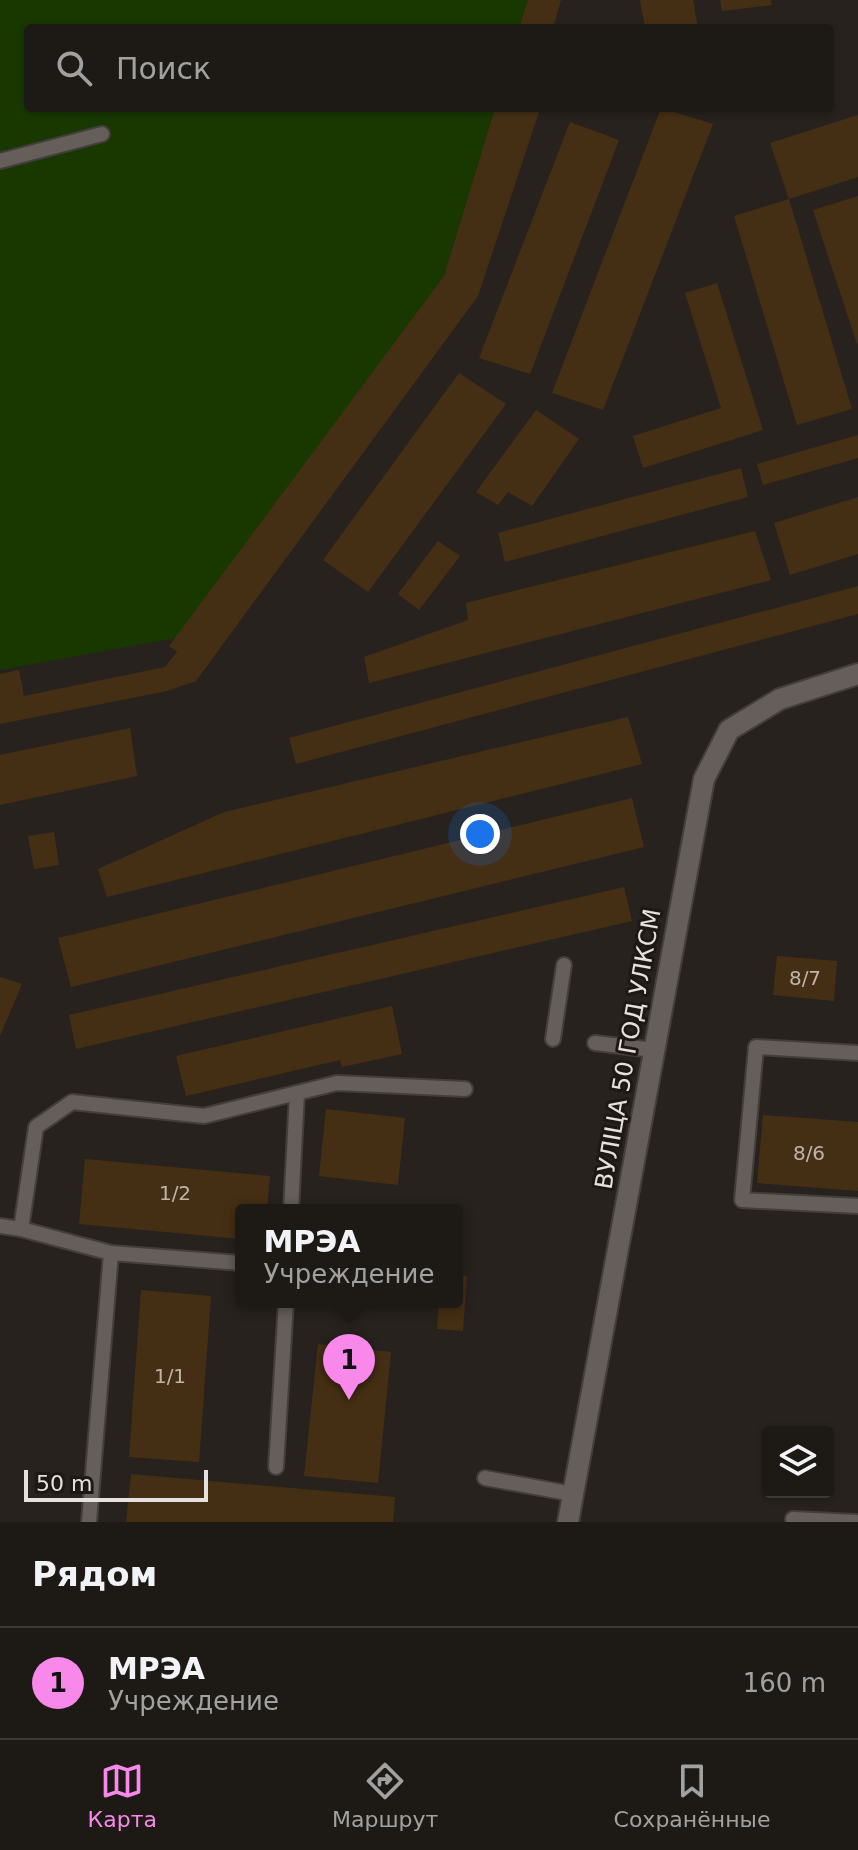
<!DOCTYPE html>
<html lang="ru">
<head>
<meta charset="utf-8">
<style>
	body { margin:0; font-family:"DejaVu Sans",sans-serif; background:#25231f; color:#f1f3f6 }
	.controls { position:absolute; right:24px; bottom:24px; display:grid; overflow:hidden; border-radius:8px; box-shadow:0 2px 6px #0004 }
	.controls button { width:72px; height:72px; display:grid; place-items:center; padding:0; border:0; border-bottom:2px solid #3b3835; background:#1d1a16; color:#f1f3f6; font:40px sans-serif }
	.scale { position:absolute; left:24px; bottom:20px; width:184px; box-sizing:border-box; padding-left:8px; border:4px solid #e6e1df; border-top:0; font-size:22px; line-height:28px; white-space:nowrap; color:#e6e1df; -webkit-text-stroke:6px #1e1814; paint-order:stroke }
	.you { position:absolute; left:480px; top:834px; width:28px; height:28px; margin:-20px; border:6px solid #fff; border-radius:50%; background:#1a73e8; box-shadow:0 0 0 12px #1a73e833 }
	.badge { display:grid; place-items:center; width:52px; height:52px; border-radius:50%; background:#f888e9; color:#111; font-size:26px; font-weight:700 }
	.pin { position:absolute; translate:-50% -66px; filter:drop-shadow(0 2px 4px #0008) }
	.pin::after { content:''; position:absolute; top:42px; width:28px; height:24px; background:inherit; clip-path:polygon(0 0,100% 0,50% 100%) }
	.popup { position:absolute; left:235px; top:1204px; width:228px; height:104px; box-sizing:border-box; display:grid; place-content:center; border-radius:8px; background:#1d1a16; filter:drop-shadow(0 2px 6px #0005); font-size:26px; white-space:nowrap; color:#a0a1a1 }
	.popup b { font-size:30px; color:#f1f3f6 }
	.popup::after { content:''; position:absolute; left:50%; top:100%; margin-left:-16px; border:16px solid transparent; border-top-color:#1d1a16 }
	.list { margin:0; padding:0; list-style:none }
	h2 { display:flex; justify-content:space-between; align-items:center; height:104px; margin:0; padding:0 32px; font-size:34px }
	h2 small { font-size:26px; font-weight:400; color:#a0a1a1 }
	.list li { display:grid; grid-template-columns:52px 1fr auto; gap:24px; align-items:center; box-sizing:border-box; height:112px; padding:0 32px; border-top:2px solid #3b3835 }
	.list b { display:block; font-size:30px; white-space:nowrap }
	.list p { margin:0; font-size:26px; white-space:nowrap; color:#a0a1a1 }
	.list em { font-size:26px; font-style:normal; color:#a0a1a1 }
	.icon { flex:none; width:44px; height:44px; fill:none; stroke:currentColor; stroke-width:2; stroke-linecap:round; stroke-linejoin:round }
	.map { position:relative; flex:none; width:858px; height:1522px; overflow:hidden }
	.search { position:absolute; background:#1d1a16; box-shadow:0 2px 6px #0004; left:24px; right:24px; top:24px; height:88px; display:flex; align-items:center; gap:20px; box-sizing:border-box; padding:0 28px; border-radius:8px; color:#a0a1a1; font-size:30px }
	.sheet { height:216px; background:#1d1a16 }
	nav { display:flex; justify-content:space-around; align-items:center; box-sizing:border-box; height:112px; border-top:2px solid #3b3835; background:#1d1a16; font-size:22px; color:#a0a1a1 }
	nav a { display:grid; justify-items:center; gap:4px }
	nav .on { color:#f888e9 }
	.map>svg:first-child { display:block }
</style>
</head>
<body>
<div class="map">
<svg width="858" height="1522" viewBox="0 0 858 1522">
	<rect width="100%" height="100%" fill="#27221e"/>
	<!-- green -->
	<polygon fill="#183800" points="0,0 528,0 519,28 28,28 28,108 495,108 444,276 176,638 0,670"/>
	<!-- building -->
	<g fill="#452f14">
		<polygon points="528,0 561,0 553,28 519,28"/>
		<polygon points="640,0 693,0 698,28 645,28"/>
		<polygon points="720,0 771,0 772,5 722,11"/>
		<polygon points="495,108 529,108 539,112 478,296 196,681 167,691 0,724 0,674 19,670 24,696 165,667 177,652 169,646 444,276"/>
		<polygon points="661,108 713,124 603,410 552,393"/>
		<polygon points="858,115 858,177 789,199 852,409 797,425 734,216 789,199 770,143"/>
		<polygon points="570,122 619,140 530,374 479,358"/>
		<polygon points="858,196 858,343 857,344 813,210"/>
		<polygon points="717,283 763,430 643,468 633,436 721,408 685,293"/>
		<polygon points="459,373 506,404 368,592 323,560"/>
		<polygon points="536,410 579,439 532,506 508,492 498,505 476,492"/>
		<polygon points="858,435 858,458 763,485 757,464"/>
		<polygon points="741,468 748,497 505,562 498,533"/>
		<polygon points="858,497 858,554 790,575 774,523"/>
		<polygon points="755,531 771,580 369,683 364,657 468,620 466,603"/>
		<polygon points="438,541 460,556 419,610 398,594"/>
		<polygon points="858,586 858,614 296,764 289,738"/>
		<polygon points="628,717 642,764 107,897 98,869 224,812"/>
		<polygon points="130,728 137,776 0,805 0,755"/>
		<polygon points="632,798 644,847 71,987 58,938"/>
		<polygon points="54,832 59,865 34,869 28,836"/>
		<polygon points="624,887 632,921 76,1049 69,1015"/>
		<polygon points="777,956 837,961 834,1001 773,995"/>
		<polygon points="0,977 22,984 0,1036"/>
		<polygon points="392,1006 402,1054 342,1067 340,1060 186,1096 176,1056"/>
		<polygon points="326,1109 405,1118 398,1185 319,1176"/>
		<polygon points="763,1115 858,1122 858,1191 757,1183"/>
		<polygon points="85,1159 270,1176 267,1210 241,1210 241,1239 79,1224"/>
		<polygon points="457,1275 467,1276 463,1331 437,1329 439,1302 457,1302"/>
		<polygon points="141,1290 211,1296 199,1462 129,1457"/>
		<polygon points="318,1344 391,1352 378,1483 304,1476"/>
		<polygon points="131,1474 395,1497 393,1522 126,1522"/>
	</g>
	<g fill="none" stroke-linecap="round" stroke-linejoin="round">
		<!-- service casing -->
		<g stroke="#433e3c" stroke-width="18">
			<g id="service">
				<polyline points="0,161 102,134"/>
				<polyline points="553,1039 564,965"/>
				<polyline points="595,1043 654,1050"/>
				<polyline points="858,1053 756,1047 742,1200 858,1206"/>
				<polyline points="291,1210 297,1093"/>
				<polyline points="0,1226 21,1229 111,1253"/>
				<polyline points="21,1229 36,1127 72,1102 204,1116 337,1083 465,1089"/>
				<polyline points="276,1467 286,1302"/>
				<polyline points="485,1478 573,1494"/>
				<polyline points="793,1519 856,1522"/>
				<polyline points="89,1522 111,1253 241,1263"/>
			</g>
		</g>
		<!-- secondary casing -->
		<g stroke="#433e3c" stroke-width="24">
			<polyline id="secondary" points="568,1522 704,779 729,730 780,699 858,674"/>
		</g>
		<!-- service -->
		<use href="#service" stroke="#655e5a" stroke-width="14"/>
		<!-- secondary -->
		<use href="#secondary" stroke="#655e5a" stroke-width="20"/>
	</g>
	<g text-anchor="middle" stroke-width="6" stroke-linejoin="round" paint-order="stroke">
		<!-- number labels -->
		<g font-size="20" fill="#beb4ac">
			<text x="805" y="985">8/7</text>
			<text x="809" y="1160">8/6</text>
			<text x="175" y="1200">1/2</text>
			<text x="170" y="1383">1/1</text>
		</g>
		<!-- street labels -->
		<g font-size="24" fill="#e6e1df" stroke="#1e1814">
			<text transform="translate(628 1049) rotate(-80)" y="8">ВУЛІЦА 50 ГОД УЛКСМ</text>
		</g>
	</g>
</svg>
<div class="controls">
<button><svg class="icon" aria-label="layers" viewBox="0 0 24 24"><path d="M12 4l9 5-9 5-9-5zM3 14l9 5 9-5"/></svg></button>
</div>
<div class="scale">50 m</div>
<div class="you"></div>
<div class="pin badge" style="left:349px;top:1400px">1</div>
<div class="popup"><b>МРЭА</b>Учреждение</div>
<div class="search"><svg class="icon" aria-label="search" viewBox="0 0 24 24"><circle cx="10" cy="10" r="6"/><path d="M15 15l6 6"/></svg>Поиск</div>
</div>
<section class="sheet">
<h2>Рядом<small></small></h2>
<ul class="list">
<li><span class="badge">1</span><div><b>МРЭА</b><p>Учреждение</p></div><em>160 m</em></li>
</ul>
</section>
<nav>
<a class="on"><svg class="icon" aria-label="map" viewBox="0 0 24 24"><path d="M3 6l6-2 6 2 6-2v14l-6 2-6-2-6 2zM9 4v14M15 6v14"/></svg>Карта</a>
<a><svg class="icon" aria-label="directions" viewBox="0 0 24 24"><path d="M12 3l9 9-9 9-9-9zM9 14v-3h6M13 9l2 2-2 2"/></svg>Маршрут</a>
<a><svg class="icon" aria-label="saved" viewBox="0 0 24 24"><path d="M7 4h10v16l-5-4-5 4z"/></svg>Сохранённые</a>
</nav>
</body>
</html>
